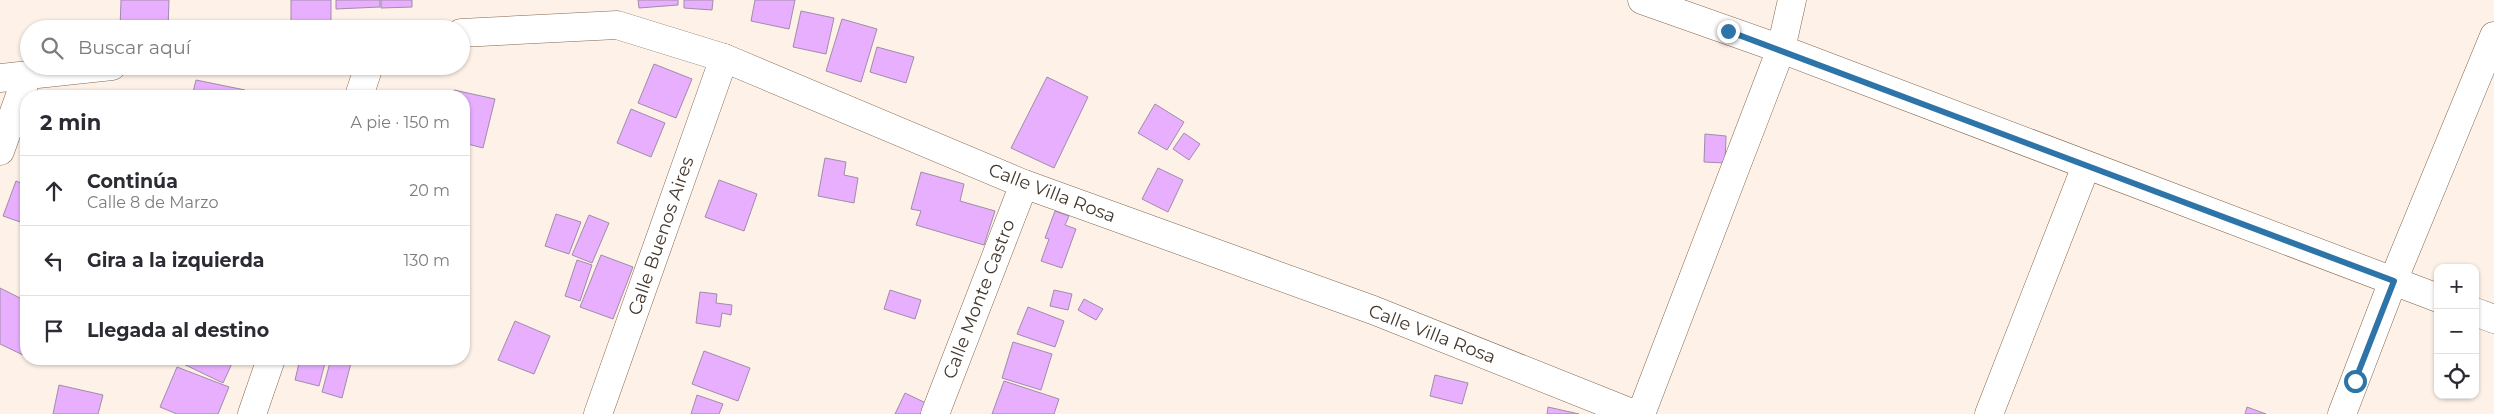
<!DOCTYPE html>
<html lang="es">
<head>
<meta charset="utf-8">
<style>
	body { margin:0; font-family:Montserrat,sans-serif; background:#f7f7f7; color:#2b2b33 }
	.controls { position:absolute; right:15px; bottom:15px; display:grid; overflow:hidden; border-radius:10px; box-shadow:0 1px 4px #0004 }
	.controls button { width:45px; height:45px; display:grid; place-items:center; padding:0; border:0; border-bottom:1px solid #e1e1e2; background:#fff; color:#2b2b33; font:25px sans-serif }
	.stop { position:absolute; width:15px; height:15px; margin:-11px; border:4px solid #2d75a9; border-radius:50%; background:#fff }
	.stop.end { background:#2d75a9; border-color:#fff; box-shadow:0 1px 5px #0008 }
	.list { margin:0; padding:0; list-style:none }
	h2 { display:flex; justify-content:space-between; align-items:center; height:65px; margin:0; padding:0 20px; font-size:21px }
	h2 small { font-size:16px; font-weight:400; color:#7c7c81 }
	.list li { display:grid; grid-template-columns:32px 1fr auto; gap:15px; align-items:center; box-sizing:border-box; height:70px; padding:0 20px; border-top:1px solid #e1e1e2 }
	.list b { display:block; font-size:19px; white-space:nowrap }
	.list p { margin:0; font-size:16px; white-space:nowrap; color:#7c7c81 }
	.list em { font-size:16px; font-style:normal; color:#7c7c81 }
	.icon { flex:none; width:28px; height:28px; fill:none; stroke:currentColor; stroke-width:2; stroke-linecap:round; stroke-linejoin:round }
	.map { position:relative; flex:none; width:2494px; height:414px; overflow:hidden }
	.search { position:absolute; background:#fff; box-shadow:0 1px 4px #0004; left:20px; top:20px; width:450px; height:55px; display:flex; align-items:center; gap:12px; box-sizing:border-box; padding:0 18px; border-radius:28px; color:#7c7c81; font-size:19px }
	.panel { position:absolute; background:#fff; box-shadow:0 1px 4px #0004; left:20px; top:90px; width:450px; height:275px; border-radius:20px }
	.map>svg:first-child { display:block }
</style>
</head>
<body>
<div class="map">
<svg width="2494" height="414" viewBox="0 0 2494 414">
	<rect width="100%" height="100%" fill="#fef1e7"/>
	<!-- building -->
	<g fill="#e7affe" stroke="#a08caa">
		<polygon points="121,0 169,0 168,29 120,29"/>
		<rect x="291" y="0" width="40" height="22"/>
		<polygon points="336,0 380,0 380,7 336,9"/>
		<polygon points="381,0 412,0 412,7 381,8"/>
		<polygon points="638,0 678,0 678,5 639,8"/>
		<polygon points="684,0 713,0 712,10 684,8"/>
		<polygon points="755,0 795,0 789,29 751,21"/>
		<polygon points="801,11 834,18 826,54 793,47"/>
		<polygon points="842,19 877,29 861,82 826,71"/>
		<polygon points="877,47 914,57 906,83 870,72"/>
		<polygon points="654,64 692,79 676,118 638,103"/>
		<polygon points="1047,77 1088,97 1054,168 1011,148"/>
		<polygon points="196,80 245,90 243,96 192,96"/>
		<polygon points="454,90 495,99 483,148 464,143 464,96 453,96"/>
		<polygon points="1155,104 1184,122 1167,150 1138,133"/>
		<polygon points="631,109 665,123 651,157 617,143"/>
		<polygon points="1184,133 1200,144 1189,160 1173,149"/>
		<polygon points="1705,134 1726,136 1725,163 1704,162"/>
		<polygon points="825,158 846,162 844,175 858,178 854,203 818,196"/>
		<polygon points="1158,168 1183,180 1168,212 1142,199"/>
		<polygon points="921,172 964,184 960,201 995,211 984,245 916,225 921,211 911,209"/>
		<polygon points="719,180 757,194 744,231 705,217"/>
		<polygon points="16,181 26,185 26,224 3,216"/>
		<polygon points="1055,211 1069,216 1065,225 1076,229 1062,268 1041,261 1049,239 1045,238"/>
		<polygon points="556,214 581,222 569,254 545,246"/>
		<polygon points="589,215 609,223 592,263 572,255"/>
		<polygon points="601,255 633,267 613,319 580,307"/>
		<polygon points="577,260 592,265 580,301 565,296"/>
		<polygon points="0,288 26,301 26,347 23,355 0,344"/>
		<polygon points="890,290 921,300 915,319 884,309"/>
		<polygon points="1054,290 1072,294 1068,310 1050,306"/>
		<polygon points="700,292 717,294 716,303 732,305 731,315 722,313 720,327 696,323"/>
		<polygon points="1084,299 1103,309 1096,320 1078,310"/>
		<polygon points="1028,307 1064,321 1055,347 1017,334"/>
		<polygon points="515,321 550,336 534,374 498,360"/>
		<polygon points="1013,342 1052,354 1041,390 1002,378"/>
		<polygon points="704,351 750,368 738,401 692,384"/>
		<polygon points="173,359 234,359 223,383"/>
		<polygon points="300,359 326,359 319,386 295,380"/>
		<polygon points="331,359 352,359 342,398 322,392"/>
		<polygon points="177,367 229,387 218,414 177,414 160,407"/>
		<polygon points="1435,375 1468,383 1462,404 1430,396"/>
		<polygon points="1004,381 1059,399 1054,414 992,414"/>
		<polygon points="59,385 103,395 98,414 53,414"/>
		<polygon points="905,393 932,406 928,414 895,414"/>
		<polygon points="697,395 723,404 719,414 691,414"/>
		<polygon points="1548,407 1579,414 1547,414"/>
		<polygon points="2247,407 2266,414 2245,414"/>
	</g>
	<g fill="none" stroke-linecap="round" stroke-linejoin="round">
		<!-- minor casing -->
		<g stroke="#836851" stroke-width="29">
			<g id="minor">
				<polyline points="1642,0 1781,49 2438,298"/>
				<polyline points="461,33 617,25 724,58 1024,184 1373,310 1634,414"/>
				<polyline points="0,78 112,66"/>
				<polyline points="359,96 369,66"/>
				<polyline points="0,151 27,76"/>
				<polyline points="2475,312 2494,319"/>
				<polyline points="252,414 271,359"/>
				<polyline points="598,414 724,58"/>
				<polyline points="935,414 1024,184"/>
				<polyline points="1641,414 1781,49 1792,0"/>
				<polyline points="1989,414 2086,166"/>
				<polyline points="2342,414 2393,281 2494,36"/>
			</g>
		</g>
		<!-- minor -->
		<use href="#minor" stroke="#fff" stroke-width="28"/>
	</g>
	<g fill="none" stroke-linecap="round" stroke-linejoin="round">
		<!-- route -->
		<polyline stroke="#2d75a9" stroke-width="6" points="1728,31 2394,281 2355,381"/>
	</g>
	<g text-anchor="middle" stroke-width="4" stroke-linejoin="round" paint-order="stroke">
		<!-- street labels -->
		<g font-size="18" fill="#44382d" stroke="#fff">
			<text transform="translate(1052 193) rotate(21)" y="6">Calle Villa Rosa</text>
			<text transform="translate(661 236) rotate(-71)" y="6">Calle Buenos Aires</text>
			<text transform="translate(979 299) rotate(-69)" y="6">Calle Monte Castro</text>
			<text transform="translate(1432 334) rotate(21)" y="6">Calle Villa Rosa</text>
		</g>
	</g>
</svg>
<div class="controls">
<button>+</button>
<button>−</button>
<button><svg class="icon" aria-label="locate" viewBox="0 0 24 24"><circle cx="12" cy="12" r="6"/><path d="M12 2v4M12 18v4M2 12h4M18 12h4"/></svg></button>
</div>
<div class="stop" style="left:2355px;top:381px"></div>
<div class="stop end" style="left:1728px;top:31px"></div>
<div class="search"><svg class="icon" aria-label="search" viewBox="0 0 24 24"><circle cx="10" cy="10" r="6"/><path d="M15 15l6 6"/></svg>Buscar aquí</div>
<section class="panel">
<h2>2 min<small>A pie · 150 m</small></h2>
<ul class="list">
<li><svg class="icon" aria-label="ahead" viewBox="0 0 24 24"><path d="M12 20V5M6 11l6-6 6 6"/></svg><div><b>Continúa</b><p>Calle 8 de Marzo</p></div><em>20 m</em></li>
<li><svg class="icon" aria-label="left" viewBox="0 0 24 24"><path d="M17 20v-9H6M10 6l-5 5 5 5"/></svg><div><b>Gira a la izquierda</b></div><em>130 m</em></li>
<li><svg class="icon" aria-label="arrive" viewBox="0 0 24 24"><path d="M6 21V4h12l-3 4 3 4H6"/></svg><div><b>Llegada al destino</b></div></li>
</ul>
</section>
</div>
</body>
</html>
